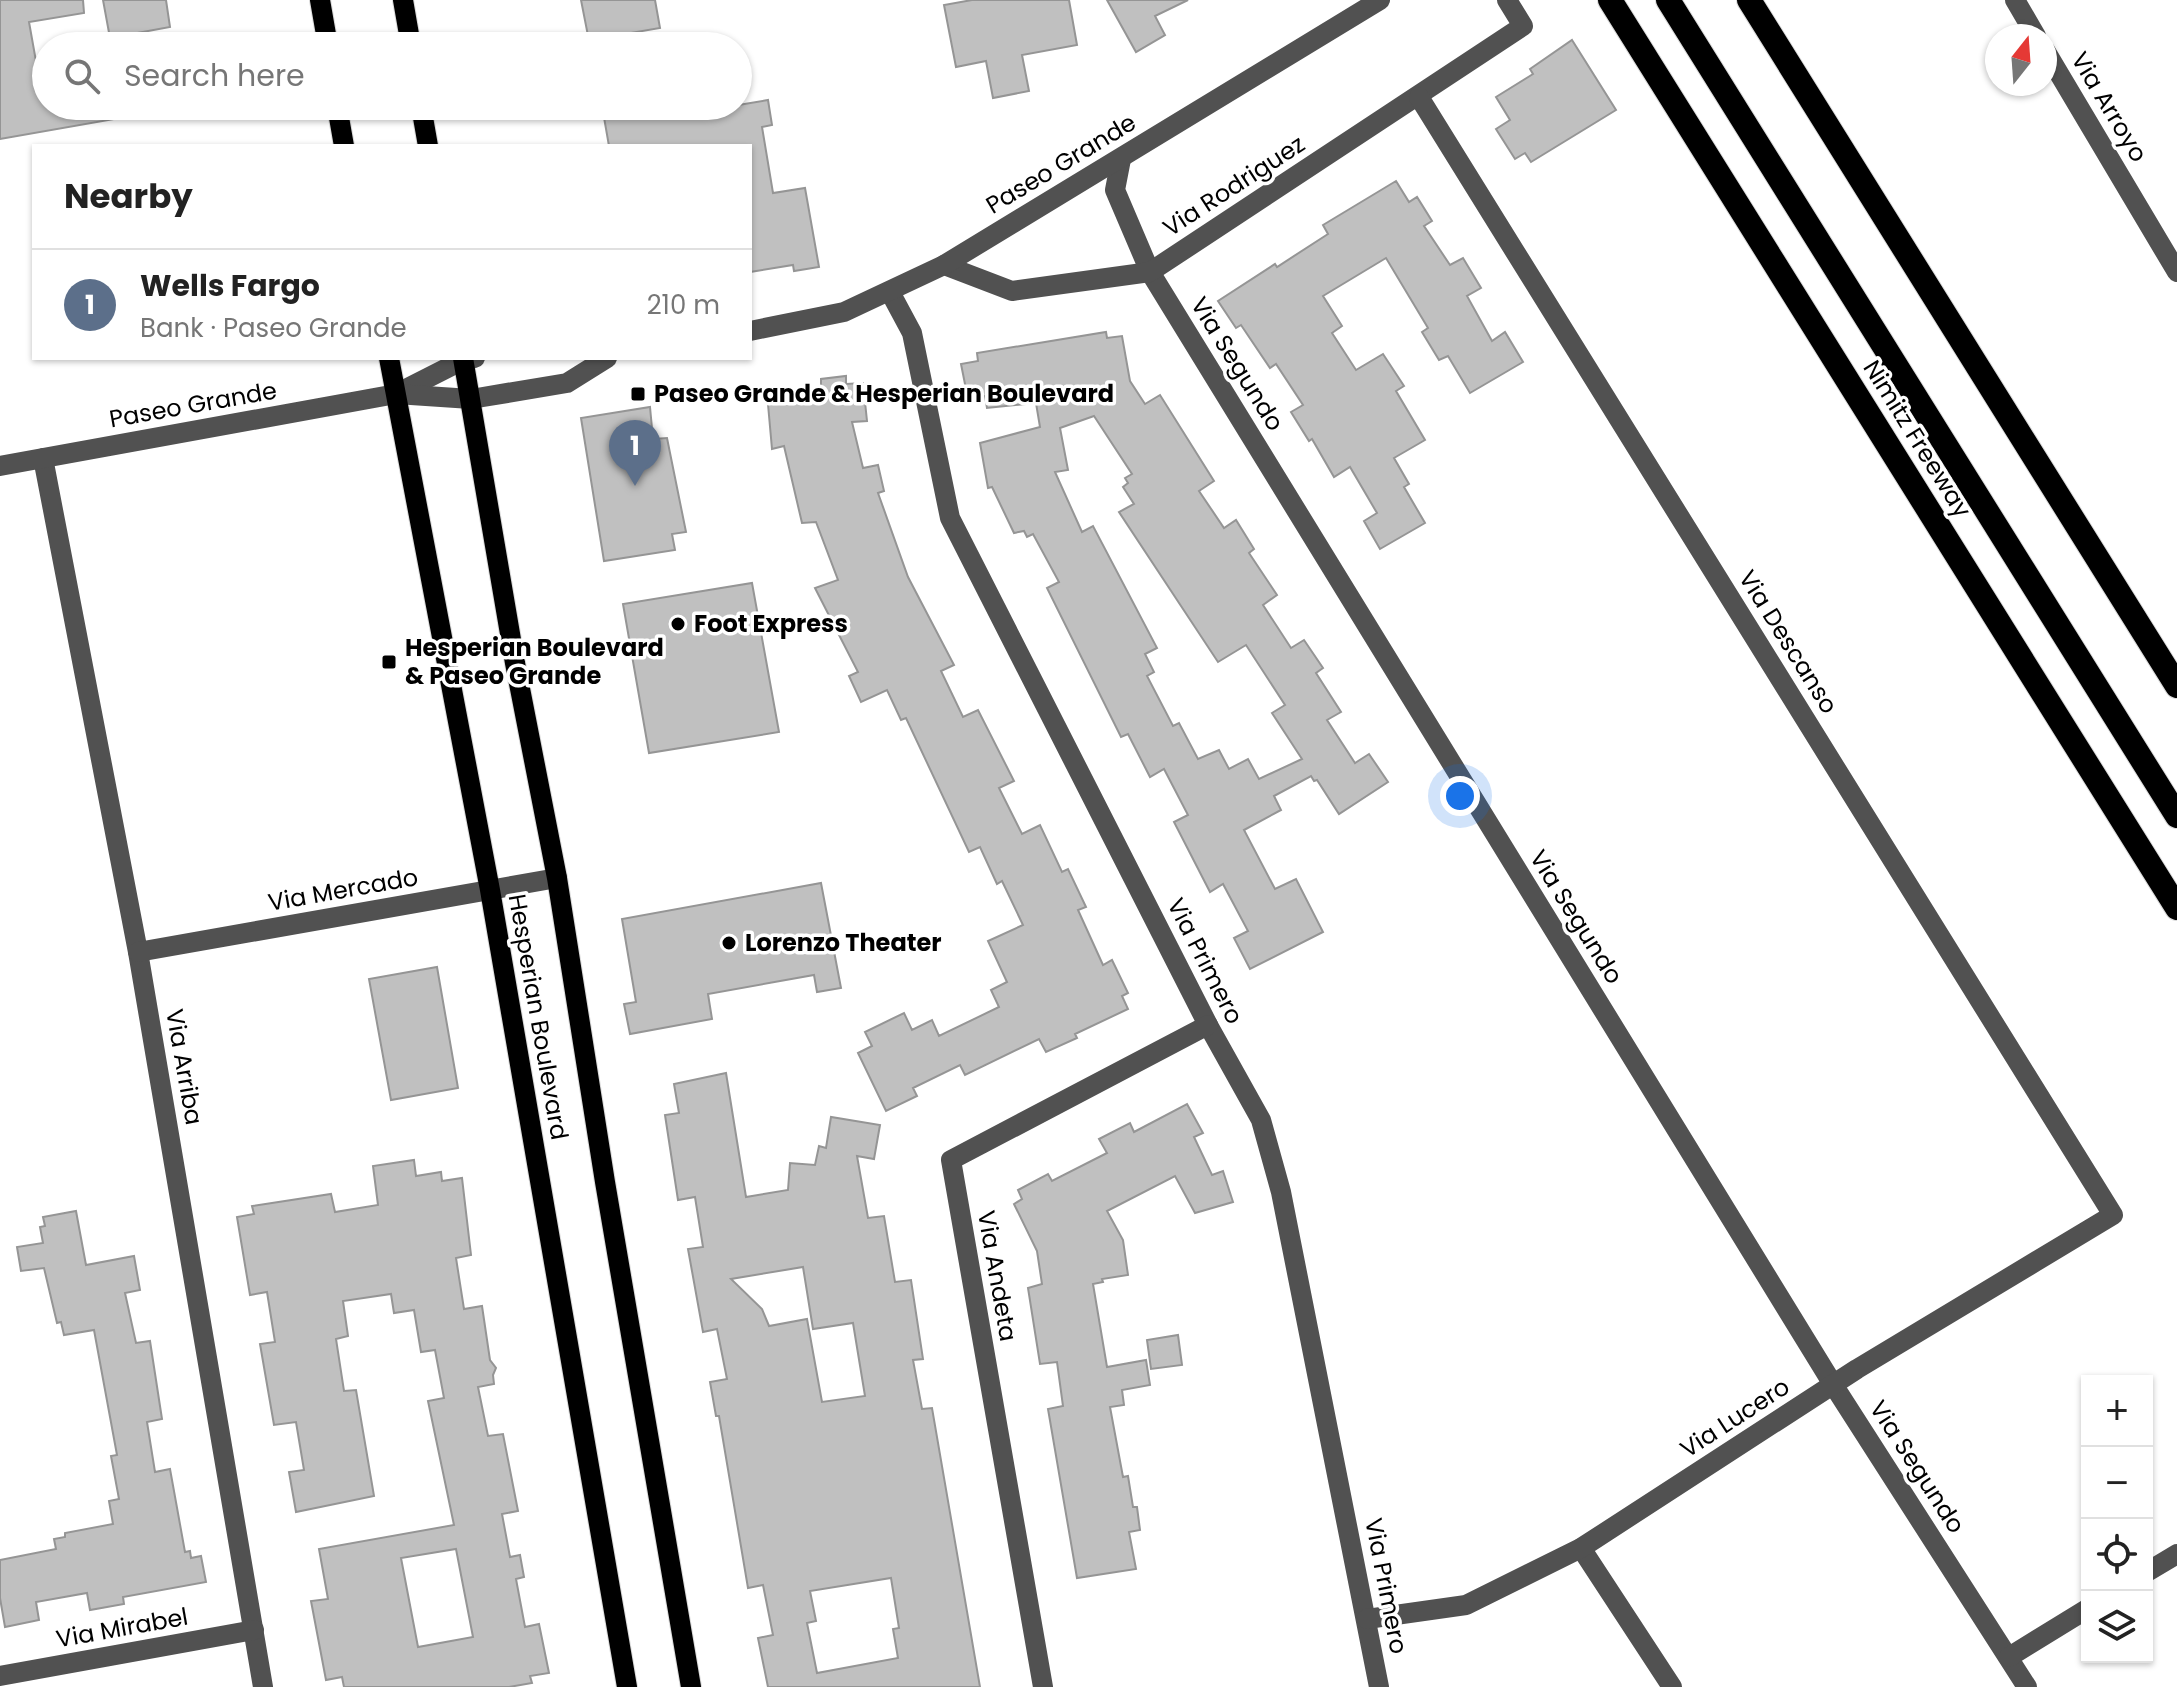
<!DOCTYPE html>
<html lang="en">
<head>
<meta charset="utf-8">
<style>
	body { margin:0; font-family:Poppins,sans-serif; background:#f6f6f6; color:#222 }
	.controls { position:absolute; right:24px; bottom:24px; display:grid; overflow:hidden; border-radius:0px; box-shadow:0 2px 6px #0004 }
	.controls button { width:72px; height:72px; display:grid; place-items:center; padding:0; border:0; border-bottom:2px solid #e0e0e0; background:#fff; color:#222; font:40px sans-serif }
	.compass { position:absolute; left:1985px; top:24px; width:72px; height:72px; border-radius:50%; background:#fff; box-shadow:0 2px 6px #0004; rotate:17deg }
	.you { position:absolute; left:1460px; top:796px; width:28px; height:28px; margin:-20px; border:6px solid #fff; border-radius:50%; background:#1a73e8; box-shadow:0 0 0 12px #1a73e833 }
	.badge { display:grid; place-items:center; width:52px; height:52px; border-radius:50%; background:#0f766e; color:#fff; font-size:26px; font-weight:700 }
	.pin { position:absolute; translate:-50% -66px; filter:drop-shadow(0 2px 4px #0008) }
	.pin::after { content:''; position:absolute; top:42px; width:28px; height:24px; background:inherit; clip-path:polygon(0 0,100% 0,50% 100%) }
	.list { margin:0; padding:0; list-style:none }
	h2 { display:flex; justify-content:space-between; align-items:center; height:104px; margin:0; padding:0 32px; font-size:34px }
	h2 small { font-size:26px; font-weight:400; color:#767676 }
	.list li { display:grid; grid-template-columns:52px 1fr auto; gap:24px; align-items:center; box-sizing:border-box; height:112px; padding:0 32px; border-top:2px solid #e0e0e0 }
	.list b { display:block; font-size:30px; white-space:nowrap }
	.list p { margin:0; font-size:26px; white-space:nowrap; color:#767676 }
	.list em { font-size:26px; font-style:normal; color:#767676 }
	.icon { flex:none; width:44px; height:44px; fill:none; stroke:currentColor; stroke-width:2; stroke-linecap:round; stroke-linejoin:round }
	.map { position:relative; flex:none; width:2177px; height:1687px; overflow:hidden }
	.search { position:absolute; background:#fff; box-shadow:0 2px 6px #0004; left:32px; top:32px; width:720px; height:88px; display:flex; align-items:center; gap:20px; box-sizing:border-box; padding:0 28px; border-radius:44px; color:#767676; font-size:30px }
	.panel { position:absolute; background:#fff; box-shadow:0 2px 6px #0004; left:32px; top:144px; width:720px; height:216px; border-radius:0px }
	.map>svg:first-child { display:block }
</style>
</head>
<body>
<div class="map">
<svg width="2177" height="1687" viewBox="0 0 2177 1687">
	<rect width="100%" height="100%" fill="#fff"/>
	<!-- building -->
	<g fill="#c0c0c0" stroke="#959595" stroke-width="2" fill-rule="evenodd">
		<polygon points="0,0 83,0 84,13 29,22 42,95 46,94 46,106 119,106 120,118 0,139"/>
		<polygon points="103,0 166,0 170,27 110,38"/>
		<polygon points="581,0 655,0 660,28 613,36 614,43 590,46"/>
		<polygon points="972,0 1069,0 1077,45 1022,55 1029,91 993,98 986,61 956,67 944,5"/>
		<polygon points="1107,0 1188,0 1155,16 1165,35 1136,52"/>
		<polygon points="1572,40 1616,110 1531,162 1525,153 1515,159 1496,129 1510,120 1496,97 1533,74 1530,69"/>
		<polygon points="768,100 772,125 762,127 773,193 805,188 819,267 794,271 793,265 750,272 750,146 609,146 602,106 676,106 678,115"/>
		<polygon points="1396,181 1409,202 1417,197 1432,221 1424,226 1450,265 1463,258 1481,288 1467,296 1492,341 1505,332 1523,362 1470,393 1448,356 1439,360 1422,332 1428,328 1386,258 1323,296 1342,326 1332,333 1356,370 1383,354 1404,386 1396,391 1425,440 1394,458 1409,484 1404,487 1425,523 1380,549 1364,521 1377,513 1350,467 1334,477 1312,439 1309,441 1291,412 1303,405 1276,364 1270,368 1241,325 1236,328 1218,301 1275,264 1277,267 1328,234 1323,225"/>
		<path d="M1106,332L1107,338L1122,336L1130,381L1145,404L1160,395L1214,481L1199,491L1224,528L1236,520L1254,549L1249,553L1277,595L1263,605L1291,648L1304,640L1323,668L1316,673L1341,712L1327,720L1355,763L1369,754L1388,782L1339,814L1317,780L1314,781L1311,776L1274,796L1281,810L1244,830L1275,889L1296,879L1323,932L1250,969L1234,938L1248,931L1223,884L1210,892L1174,822L1188,815L1164,769L1150,777L1128,734L1121,737L1047,588L1059,582L1033,534L1027,537L1024,531L1014,533L992,487L988,488L980,443L1040,427L1036,403L987,408L985,396L968,399L961,364L978,361L977,353ZM1094,416L1132,474L1125,478L1128,483L1123,487L1134,504L1119,512L1218,662L1246,645L1285,705L1272,713L1302,759L1259,779L1248,759L1229,769L1219,750L1198,759L1179,723L1173,726L1147,676L1154,672L1145,654L1157,648L1093,526L1082,532L1055,472L1068,470L1060,428Z"/>
		<polygon points="846,376 846,384 863,383 867,421 852,422 863,468 878,465 884,491 878,493 908,577 954,665 941,671 963,717 978,710 1014,781 999,788 1022,834 1040,825 1062,872 1068,869 1086,907 1078,910 1103,965 1112,960 1128,993 1122,996 1128,1009 1075,1034 1077,1038 1046,1052 1039,1039 965,1075 960,1065 913,1088 917,1096 886,1111 858,1053 872,1046 865,1032 904,1013 912,1030 932,1020 939,1036 999,1007 991,990 1007,982 988,941 1023,925 1002,881 997,884 980,847 969,852 906,718 901,720 887,690 861,702 849,676 858,672 815,588 838,580 816,522 802,523 784,446 772,449 767,393 821,387 821,379"/>
		<polygon points="650,407 653,439 667,438 686,532 672,534 675,550 604,561 581,418"/>
		<polygon points="752,583 779,732 649,753 623,604"/>
		<polygon points="821,883 841,988 817,992 814,975 708,994 712,1019 630,1034 624,1004 636,1002 622,919"/>
		<polygon points="437,967 458,1088 391,1100 369,979"/>
		<path d="M726,1073L746,1197L788,1190L790,1163L815,1165L819,1146L826,1148L831,1117L880,1125L874,1159L857,1156L868,1218L884,1216L895,1282L911,1280L923,1359L913,1360L922,1409L932,1408L980,1687H768L758,1638L773,1635L763,1585L748,1588L719,1416H716L710,1382L727,1379L717,1329L703,1332L688,1249L703,1247L695,1197L678,1200L665,1115L679,1113L674,1084ZM803,1267L813,1329L853,1323L865,1396L822,1402L807,1319L769,1326L762,1309L731,1279ZM891,1578L899,1628L893,1629L898,1658L817,1673L807,1623L816,1621L810,1591Z"/>
		<polygon points="1187,1104 1203,1133 1194,1137 1212,1175 1223,1171 1233,1202 1195,1213 1175,1176 1107,1211 1123,1240 1128,1275 1102,1279 1103,1282 1093,1284 1107,1367 1146,1360 1150,1385 1122,1390 1124,1405 1110,1407 1123,1477 1128,1476 1133,1507 1137,1507 1140,1530 1129,1532 1136,1569 1077,1578 1048,1409 1063,1406 1057,1362 1040,1364 1028,1288 1042,1284 1037,1251 1014,1204 1022,1199 1018,1190 1048,1174 1052,1181 1107,1153 1099,1139 1130,1123 1134,1132"/>
		<path d="M414,1160L416,1176L441,1172L442,1181L462,1178L471,1255L456,1258L464,1309L482,1306L490,1360L496,1368L493,1375L494,1384L478,1387L488,1436L503,1434L518,1511L502,1514L510,1557L520,1555L524,1577L516,1579L525,1627L539,1624L549,1673L530,1676L532,1683L509,1687H344L342,1677L326,1680L311,1601L328,1599L319,1549L454,1525L428,1401L444,1398L435,1350L421,1352L414,1310L394,1313L391,1294L343,1301L348,1336L336,1339L344,1391L356,1390L374,1496L296,1512L289,1472L304,1470L296,1422L274,1425L260,1344L275,1342L267,1292L250,1295L237,1217L254,1214L252,1206L331,1194L335,1212L378,1205L373,1166ZM456,1549L473,1637L418,1647L401,1558Z"/>
		<polygon points="76,1211 86,1265 134,1256 140,1290 125,1293 136,1343 150,1341 162,1419 147,1422 155,1472 170,1469 185,1552 190,1551 191,1558 201,1556 206,1582 123,1597 124,1604 90,1610 87,1593 36,1602 39,1620 5,1627 0,1598 0,1560 56,1549 54,1539 65,1537 65,1533 113,1524 109,1501 119,1499 111,1456 117,1455 94,1330 64,1335 61,1322 57,1323 44,1268 21,1271 17,1247 43,1243 40,1227 45,1226 43,1217"/>
		<polygon points="1178,1335 1182,1365 1151,1369 1147,1340"/>
	</g>
	<g fill="none" stroke-linecap="round" stroke-linejoin="round">
		<!-- major casing -->
		<g stroke="#dbdbdb" stroke-width="22">
			<g id="major">
				<polyline points="320,0 328,46"/>
				<polyline points="403,0 411,46"/>
				<polyline points="337,106 344,146"/>
				<polyline points="421,106 428,146"/>
				<polyline points="389,358 490,890 627,1687"/>
				<polyline points="463,358 515,663 557,878 605,1182 691,1687"/>
			</g>
		</g>
		<!-- highway casing -->
		<g stroke="#dbdbdb" stroke-width="26">
			<g id="highway">
				<polyline points="1610,0 2177,908"/>
				<polyline points="1668,0 2177,816"/>
				<polyline points="1749,0 2177,686"/>
			</g>
		</g>
		<!-- minor -->
		<g stroke="#515151" stroke-width="20">
			<polyline points="2015,0 2036,36"/>
			<polyline points="2045,50 2177,272"/>
			<polyline points="1121,159 1115,190 1150,272 1834,1386 2027,1687"/>
			<polyline points="944,265 1012,291 1150,272 1523,26 1507,0"/>
			<polyline points="890,292 912,333 950,518 1208,1025 1261,1120 1281,1192 1379,1687"/>
			<polyline points="750,331 844,312 944,265 1380,0"/>
			<polyline points="396,394 463,360 475,358"/>
			<polyline points="43,458 138,952 263,1687"/>
			<polyline points="0,466 396,394 471,399 567,383 607,358"/>
			<polyline points="138,952 557,878"/>
			<polyline points="1581,1548 1672,1687"/>
			<polyline points="2147,1572 2177,1554"/>
			<polyline points="1367,1619 1466,1605 1581,1548 1857,1369 2113,1215 1419,97"/>
			<polyline points="2009,1657 2087,1609"/>
			<polyline points="0,1676 254,1630"/>
			<polyline points="1043,1687 951,1160 1208,1025"/>
		</g>
		<!-- major -->
		<use href="#major" stroke="#000" stroke-width="20"/>
		<!-- highway -->
		<use href="#highway" stroke="#000" stroke-width="24"/>
	</g>
	<!-- markers -->
	<g fill="#000" stroke="#fff" stroke-width="3">
		<rect x="630" y="386" width="16" height="16" rx="4"/>
		<circle cx="678" cy="624" r="8"/>
		<rect x="381" y="654" width="16" height="16" rx="4"/>
		<circle cx="729" cy="943" r="8"/>
	</g>
	<g text-anchor="middle" stroke-width="7" stroke-linejoin="round" paint-order="stroke">
		<!-- street labels -->
		<g font-size="24" fill="#000" stroke="#fff">
			<text transform="translate(2109 107) rotate(59)" y="8">Via Arroyo</text>
			<text transform="translate(1061 164) rotate(-31)" y="8">Paseo Grande</text>
			<text transform="translate(1234 186) rotate(-33)" y="8">Via Rodriguez</text>
			<text transform="translate(1237 364) rotate(58)" y="8">Via Segundo</text>
			<text transform="translate(193 405) rotate(-10)" y="8">Paseo Grande</text>
			<text transform="translate(1917 439) rotate(58)" y="8">Nimitz Freeway</text>
			<text transform="translate(1788 642) rotate(58)" y="8">Via Descanso</text>
			<text transform="translate(343 890) rotate(-10)" y="8">Via Mercado</text>
			<text transform="translate(1576 917) rotate(58)" y="8">Via Segundo</text>
			<text transform="translate(1205 961) rotate(63)" y="8">Via Primero</text>
			<text transform="translate(538 1017) rotate(80)" y="8">Hesperian Boulevard</text>
			<text transform="translate(184 1067) rotate(80)" y="8">Via Arriba</text>
			<text transform="translate(997 1276) rotate(80)" y="8">Via Andeta</text>
			<text transform="translate(1735 1418) rotate(-33)" y="8">Via Lucero</text>
			<text transform="translate(1917 1467) rotate(57)" y="8">Via Segundo</text>
			<text transform="translate(1386 1586) rotate(79)" y="8">Via Primero</text>
			<text transform="translate(122 1628) rotate(-10)" y="8">Via Mirabel</text>
		</g>
		<!-- poi labels -->
		<g font-size="24" font-weight="bold" fill="#000" stroke="#fff" text-anchor="start">
			<text x="654" y="402">Paseo Grande &amp; Hesperian Boulevard</text>
			<text x="694" y="632">Foot Express</text>
			<text x="405" y="656">Hesperian Boulevard<tspan x="405" dy="28">&amp; Paseo Grande</tspan></text>
			<text x="745" y="951">Lorenzo Theater</text>
		</g>
	</g>
</svg>
<div class="controls">
<button>+</button>
<button>−</button>
<button><svg class="icon" aria-label="locate" viewBox="0 0 24 24"><circle cx="12" cy="12" r="6"/><path d="M12 2v4M12 18v4M2 12h4M18 12h4"/></svg></button>
<button><svg class="icon" aria-label="layers" viewBox="0 0 24 24"><path d="M12 4l9 5-9 5-9-5zM3 14l9 5 9-5"/></svg></button>
</div>
<svg class="compass" viewBox="-18 -18 36 36"><path d="M0-13l5 13h-10z" fill="#e53935"/><path d="M0 13l5-13h-10z" fill="#767676"/></svg>
<div class="you"></div>
<div class="pin badge" style="left:635px;top:486px;background:#5c6f8a">1</div>
<div class="search"><svg class="icon" aria-label="search" viewBox="0 0 24 24"><circle cx="10" cy="10" r="6"/><path d="M15 15l6 6"/></svg>Search here</div>
<section class="panel">
<h2>Nearby<small></small></h2>
<ul class="list">
<li><span class="badge" style="background:#5c6f8a">1</span><div><b>Wells Fargo</b><p>Bank · Paseo Grande</p></div><em>210 m</em></li>
</ul>
</section>
</div>
</body>
</html>
